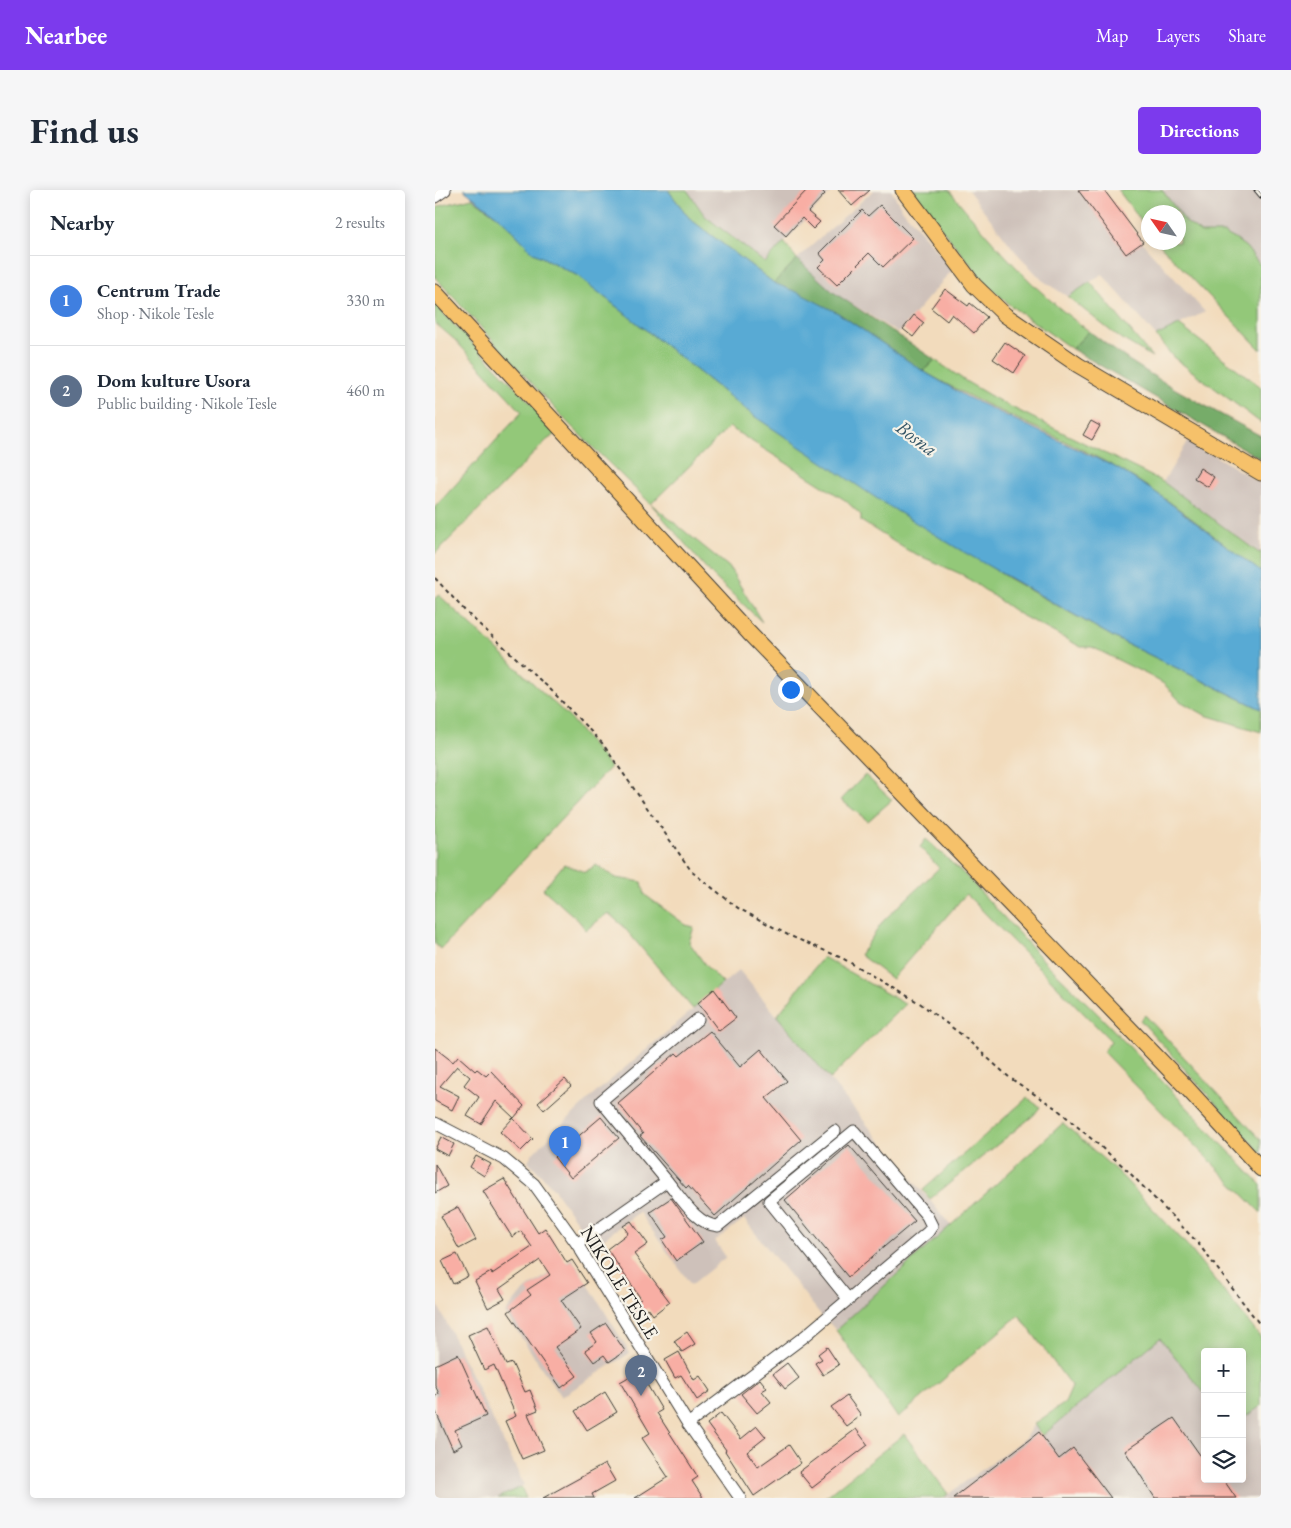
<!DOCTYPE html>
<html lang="en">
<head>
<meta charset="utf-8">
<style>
	body { margin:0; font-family:"EB Garamond",serif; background:#f6f6f7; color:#1f2937 }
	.controls { position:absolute; right:15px; bottom:15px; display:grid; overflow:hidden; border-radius:5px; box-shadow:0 2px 12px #0003 }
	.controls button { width:45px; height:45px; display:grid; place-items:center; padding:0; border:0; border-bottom:1px solid #e0e1e3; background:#fff; color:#1f2937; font:25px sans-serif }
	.compass { position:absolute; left:706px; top:15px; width:45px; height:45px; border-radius:50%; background:#fff; box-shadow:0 2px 12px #0003; rotate:304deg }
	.you { position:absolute; left:355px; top:499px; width:18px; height:18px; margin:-12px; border:4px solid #fff; border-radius:50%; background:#1a73e8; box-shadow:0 0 0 8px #1a73e833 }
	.badge { display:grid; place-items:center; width:32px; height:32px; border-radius:50%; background:#7c3aed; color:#fff; font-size:16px; font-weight:700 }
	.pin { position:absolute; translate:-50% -41px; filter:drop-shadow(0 1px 2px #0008) }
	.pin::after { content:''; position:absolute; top:26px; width:18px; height:15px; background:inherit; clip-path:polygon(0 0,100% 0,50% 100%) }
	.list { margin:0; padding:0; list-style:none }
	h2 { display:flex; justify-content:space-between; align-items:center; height:65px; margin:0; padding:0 20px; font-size:21px }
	h2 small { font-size:16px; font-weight:400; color:#747a83 }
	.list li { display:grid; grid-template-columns:32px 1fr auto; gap:15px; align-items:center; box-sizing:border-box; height:90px; padding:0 20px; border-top:1px solid #e0e1e3 }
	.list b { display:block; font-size:19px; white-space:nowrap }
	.list p { margin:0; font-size:16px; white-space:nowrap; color:#747a83 }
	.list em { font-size:16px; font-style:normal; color:#747a83 }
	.icon { flex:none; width:28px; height:28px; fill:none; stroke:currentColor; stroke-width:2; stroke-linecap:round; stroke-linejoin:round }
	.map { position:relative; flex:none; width:826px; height:1308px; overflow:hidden; border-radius:5px }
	header { display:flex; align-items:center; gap:30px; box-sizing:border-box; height:70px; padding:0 25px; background:#7c3aed; color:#fff }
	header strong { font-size:24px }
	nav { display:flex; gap:28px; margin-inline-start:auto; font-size:18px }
	.intro { display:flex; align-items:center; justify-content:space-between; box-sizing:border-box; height:120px; padding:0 30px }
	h1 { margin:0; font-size:35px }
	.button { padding:12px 22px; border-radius:5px; background:#7c3aed; color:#fff; font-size:18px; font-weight:700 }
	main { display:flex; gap:30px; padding:0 30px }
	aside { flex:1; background:#fff; border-radius:5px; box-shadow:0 2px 12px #0003 }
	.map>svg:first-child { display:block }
</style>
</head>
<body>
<header>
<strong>Nearbee</strong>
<nav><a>Map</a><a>Layers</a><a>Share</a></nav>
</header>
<div class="intro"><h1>Find us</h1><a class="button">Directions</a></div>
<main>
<aside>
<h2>Nearby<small>2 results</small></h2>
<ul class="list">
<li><span class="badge" style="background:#3f7fe0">1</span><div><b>Centrum Trade</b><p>Shop · Nikole Tesle</p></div><em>330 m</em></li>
<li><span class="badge" style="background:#5c6f8a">2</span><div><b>Dom kulture Usora</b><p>Public building · Nikole Tesle</p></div><em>460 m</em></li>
</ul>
</aside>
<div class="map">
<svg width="826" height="1308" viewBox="0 0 826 1308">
	<rect width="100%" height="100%" fill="#f7f3e8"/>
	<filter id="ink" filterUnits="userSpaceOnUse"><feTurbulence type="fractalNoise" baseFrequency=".02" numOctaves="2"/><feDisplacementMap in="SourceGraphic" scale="10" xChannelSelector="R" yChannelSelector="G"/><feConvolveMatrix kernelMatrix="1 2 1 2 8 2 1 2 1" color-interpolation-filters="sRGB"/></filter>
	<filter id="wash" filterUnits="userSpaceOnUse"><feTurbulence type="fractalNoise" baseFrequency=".0096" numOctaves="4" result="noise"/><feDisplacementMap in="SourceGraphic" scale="20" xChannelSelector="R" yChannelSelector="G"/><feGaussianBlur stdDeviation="1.12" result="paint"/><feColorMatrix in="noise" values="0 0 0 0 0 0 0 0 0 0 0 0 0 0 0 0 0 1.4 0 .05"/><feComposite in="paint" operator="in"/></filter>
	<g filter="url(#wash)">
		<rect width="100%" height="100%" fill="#f2dbbc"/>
		<!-- industrial -->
		<g fill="#cec1ba">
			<polygon points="252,0 398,0 330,73 270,26"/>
			<polygon points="439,0 456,0 467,19 518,79 463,143 398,102 362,69"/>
			<polygon points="533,0 668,0 711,57 770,122 721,146 667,84 633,107 607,90 580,61"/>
			<polygon points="727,0 826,0 826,76 811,57 766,43 751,32"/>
			<polygon points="754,250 826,294 825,363 728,292"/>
			<polygon points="304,780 516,1036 401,1140 386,1125 309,1029 280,1051 291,1067 256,1095 204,1022 159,1056 118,998 93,971 97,964 157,906"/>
			<polygon points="137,1068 195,1163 126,1207 70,1123 87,1102"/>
			<polygon points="0,1109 89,1295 63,1308 0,1308"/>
			<polygon points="725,1148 770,1204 770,1289 807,1289 807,1229 826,1216 826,1308 508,1308 590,1248 599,1234 607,1245"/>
		</g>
		<!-- green -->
		<g fill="#93c879" stroke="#58724a">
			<polygon points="233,0 252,0 270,26 330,73 349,52 362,69 339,93 255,29"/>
			<path d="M479,0H514C557,52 599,102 654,141L637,159L576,116L552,95L477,2Z"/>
			<polygon points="683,0 727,0 751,32 766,43 789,43 800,49 811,57 826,76 826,160 723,53 744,52 744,22 714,22 713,40"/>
			<polygon points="37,8 67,30 99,63 143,86 319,226 573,388 682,449 826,519 826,542 770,525 745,511 729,494 715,486 657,457 646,457 584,424 528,385 472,360 426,331 426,325 410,310 294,237 216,314 294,377 327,432 276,384 216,314 135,235 0,87 0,20 5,16"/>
			<polygon points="655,92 717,167 682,146 633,107"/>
			<polygon points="0,115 124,242 112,250 0,364 0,317 87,222 20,150 0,133"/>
			<polygon points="744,135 826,197 826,233 738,167 721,146"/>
			<path d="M500,170L532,192L568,213L728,292L824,363L826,361V382C778,347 734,307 682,278C619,243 551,218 488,181Z"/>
			<polygon points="4,405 134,527 175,577 6,759 0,754 0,408"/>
			<polygon points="430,585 457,610 433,631 406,610"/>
			<polygon points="491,649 531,686 610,772 667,828 826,995 826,1023 668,862 676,851 531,704 457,789 425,765 449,730 504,678 485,657"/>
			<polygon points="129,674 150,682 161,675 181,688 207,692 210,705 251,735 259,737 254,752 271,776 288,793 258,819 187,735 173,723 151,740 143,730 108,699"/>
			<polygon points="388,767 470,814 395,889 342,826"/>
			<polygon points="710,825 826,950 826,963 705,830"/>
			<polygon points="592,908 605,917 599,925 495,1009 488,1000"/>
			<polygon points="628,933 684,983 752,1055 826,1148 826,1216 807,1229 807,1162 770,1162 770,1204 725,1148 607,1246 599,1234 630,1213 637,1197 584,1125 463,1228 401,1140"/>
			<polygon points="469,1244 513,1304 508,1308 389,1308"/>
			<polygon points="86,1297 91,1308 63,1308"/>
		</g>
		<!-- forest -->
		<g fill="#76ac69" stroke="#496442">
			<polygon points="362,69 398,102 500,170 488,181 403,123 339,93"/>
			<path d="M654,141C706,183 767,214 826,246V269L637,159Z"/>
		</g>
		<!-- water -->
		<polygon fill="#59aad4" stroke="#3a6378" points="29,0 233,0 255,29 339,93 364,103 403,123 488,181 532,207 682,278 723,304 826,382 826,519 682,449 520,357 444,310 319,226 143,86 99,63 67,30"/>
		<g id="blocks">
			<!-- building -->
			<g fill="#f8aea4">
				<polygon points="372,0 386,0 390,4 373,22 385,32 378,39 367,28 351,46 339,35"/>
				<polygon points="403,0 435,0 417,16"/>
				<polygon points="643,0 669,0 708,52 691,64"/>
				<polygon points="445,15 478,48 448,77 434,63 402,95 383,77 390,70 384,63 427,20 433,26"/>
				<polygon points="510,99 533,116 535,113 552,127 539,143 517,124 512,131 496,118"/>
				<polygon points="479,125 489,133 478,147 468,139"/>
				<polygon points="570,152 590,166 579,183 558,169"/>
				<polygon points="656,231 665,236 657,250 648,245"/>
				<polygon points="765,278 779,287 773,297 759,288"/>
				<polygon points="279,799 301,828 284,841 263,813"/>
				<polygon points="275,841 305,877 326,859 352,891 331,908 366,950 280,1026 253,996 251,998 205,946 208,944 183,913 241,863 244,866"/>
				<polygon points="0,858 18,872 23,866 40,881 42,879 51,886 56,881 89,916 79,928 61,911 46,934 32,926 44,907 29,895 35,887 22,876 5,896 24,906 17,920 0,911"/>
				<polygon points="130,889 136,896 109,920 103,913"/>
				<polygon points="166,927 184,948 136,988 119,967"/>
				<polygon points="78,928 98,949 86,961 65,942"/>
				<polygon points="6,947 19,954 13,966 0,959"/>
				<polygon points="414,955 480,1031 413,1087 350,1010"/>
				<polygon points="41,966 56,974 49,986 35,977"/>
				<polygon points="0,974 12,996 0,1003"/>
				<polygon points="69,989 103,1043 110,1038 132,1073 137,1070 152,1093 126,1110 146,1139 120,1157 142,1186 126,1198 73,1122 96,1105 92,1100 115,1085 105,1070 64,1099 70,1109 53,1118 40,1091 56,1082 57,1084 97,1057 86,1041 77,1047 48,1001"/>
				<polygon points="236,1008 268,1052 241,1071 227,1050 232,1047 215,1022"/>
				<polygon points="23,1017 41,1050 24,1059 6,1026"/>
				<polygon points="196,1031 213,1054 199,1064 235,1112 218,1125 213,1118 198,1127 192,1118 206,1109 172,1059 193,1043 188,1036"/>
				<polygon points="22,1064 33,1086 18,1094 7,1071"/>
				<polygon points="171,1133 190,1161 174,1172 169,1165 159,1172 150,1160 162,1152 156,1143"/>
				<polygon points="53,1136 71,1175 77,1173 90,1202 95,1200 103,1220 93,1224 109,1260 87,1269 70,1231 81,1226 59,1175 49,1180 33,1145"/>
				<polygon points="252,1142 260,1154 247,1162 239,1151"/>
				<polygon points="392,1157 404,1175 388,1185 380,1173 387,1169 383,1164"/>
				<polygon points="244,1162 259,1190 265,1186 275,1201 262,1210 246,1185 240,1188 230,1170"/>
				<polygon points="23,1164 51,1226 20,1240 27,1255 18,1260 0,1220 0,1206 4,1204 0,1195 0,1175"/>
				<polygon points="352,1173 364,1188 350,1199 338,1184"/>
				<polygon points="204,1181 227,1220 222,1223 263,1287 257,1291 268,1308 200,1308 233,1287 207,1248 215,1243 185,1192"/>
				<polygon points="325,1189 332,1198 327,1201 336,1212 322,1223 306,1204"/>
				<polygon points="170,1202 182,1222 152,1240 140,1221"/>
				<polygon points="412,1206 426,1225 411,1236 396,1217"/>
				<polygon points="286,1223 306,1249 322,1236 331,1247 312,1262 323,1277 354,1255 366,1273 319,1306 290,1261 291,1260 272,1234"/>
				<polygon points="739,1228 770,1272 770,1289 788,1289 801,1308 720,1308 690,1261"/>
				<polygon points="421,1239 433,1255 377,1298 364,1282"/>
				<polygon points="604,1242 624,1269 638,1258 676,1308 518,1308"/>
				<polygon points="170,1274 180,1291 157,1304 159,1308 108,1308"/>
			</g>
		</g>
	</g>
	<g filter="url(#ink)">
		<use href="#blocks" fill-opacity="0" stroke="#3c3934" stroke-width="1"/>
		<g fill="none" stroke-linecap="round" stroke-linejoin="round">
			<!-- minor casing -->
			<g stroke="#3c3934" stroke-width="13">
				<g id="minor">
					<polyline points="0,7 10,0"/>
					<polyline points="0,933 69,969 99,994 142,1054 253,1234 305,1308"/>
					<polyline points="232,991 166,911 263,829"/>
					<path d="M142,1054L232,991C245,1006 261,1035 283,1036L400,941"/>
					<polyline points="253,1234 370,1146 493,1042 497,1036 492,1026 419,941 334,1011 414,1110"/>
				</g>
			</g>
			<!-- major casing -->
			<g stroke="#3c3934" stroke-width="17">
				<g id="major">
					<polyline points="468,0 539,95 570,125 643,175 826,283"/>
					<polyline points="0,102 314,443 751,897 826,979"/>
				</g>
			</g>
			<!-- path -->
			<polyline stroke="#3c3934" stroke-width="2" stroke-dasharray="4 4" stroke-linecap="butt" points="0,388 32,423 115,499 167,553 257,682 303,718 353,745 407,768 486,814 527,845 575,888 622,919 688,976 762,1052 826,1136"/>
			<!-- minor -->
			<use href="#minor" stroke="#fff" stroke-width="11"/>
			<!-- major -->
			<use href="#major" stroke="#f6c16b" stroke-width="15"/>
			<!-- rail casing -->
			<g stroke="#1c1c1c" stroke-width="5">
				<polyline id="rail" points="821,0 826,6"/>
			</g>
			<!-- rail -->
			<use href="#rail" stroke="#f7f3e8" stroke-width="3" stroke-dasharray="9" stroke-linecap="butt"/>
		</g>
	</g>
	<g text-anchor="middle" stroke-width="4.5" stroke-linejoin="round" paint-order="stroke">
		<!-- street labels -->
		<g font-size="19" fill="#1c1c1c" stroke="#f7f3e8">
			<text transform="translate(185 1092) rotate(58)" y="7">NIKOLE TESLE</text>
		</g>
		<!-- water labels -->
		<g font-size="20" font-style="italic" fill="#345566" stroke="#f7f3e8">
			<text transform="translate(482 248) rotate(37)" y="7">Bosna</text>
		</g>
	</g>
</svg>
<div class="controls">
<button>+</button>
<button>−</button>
<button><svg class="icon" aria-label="layers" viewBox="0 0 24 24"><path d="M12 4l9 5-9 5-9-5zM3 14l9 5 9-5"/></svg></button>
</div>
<svg class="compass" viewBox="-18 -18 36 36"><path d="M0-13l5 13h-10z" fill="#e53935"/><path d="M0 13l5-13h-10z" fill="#747a83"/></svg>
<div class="you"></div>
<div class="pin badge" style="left:130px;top:977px;background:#3f7fe0">1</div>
<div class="pin badge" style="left:206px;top:1206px;background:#5c6f8a">2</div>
</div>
</main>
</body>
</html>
